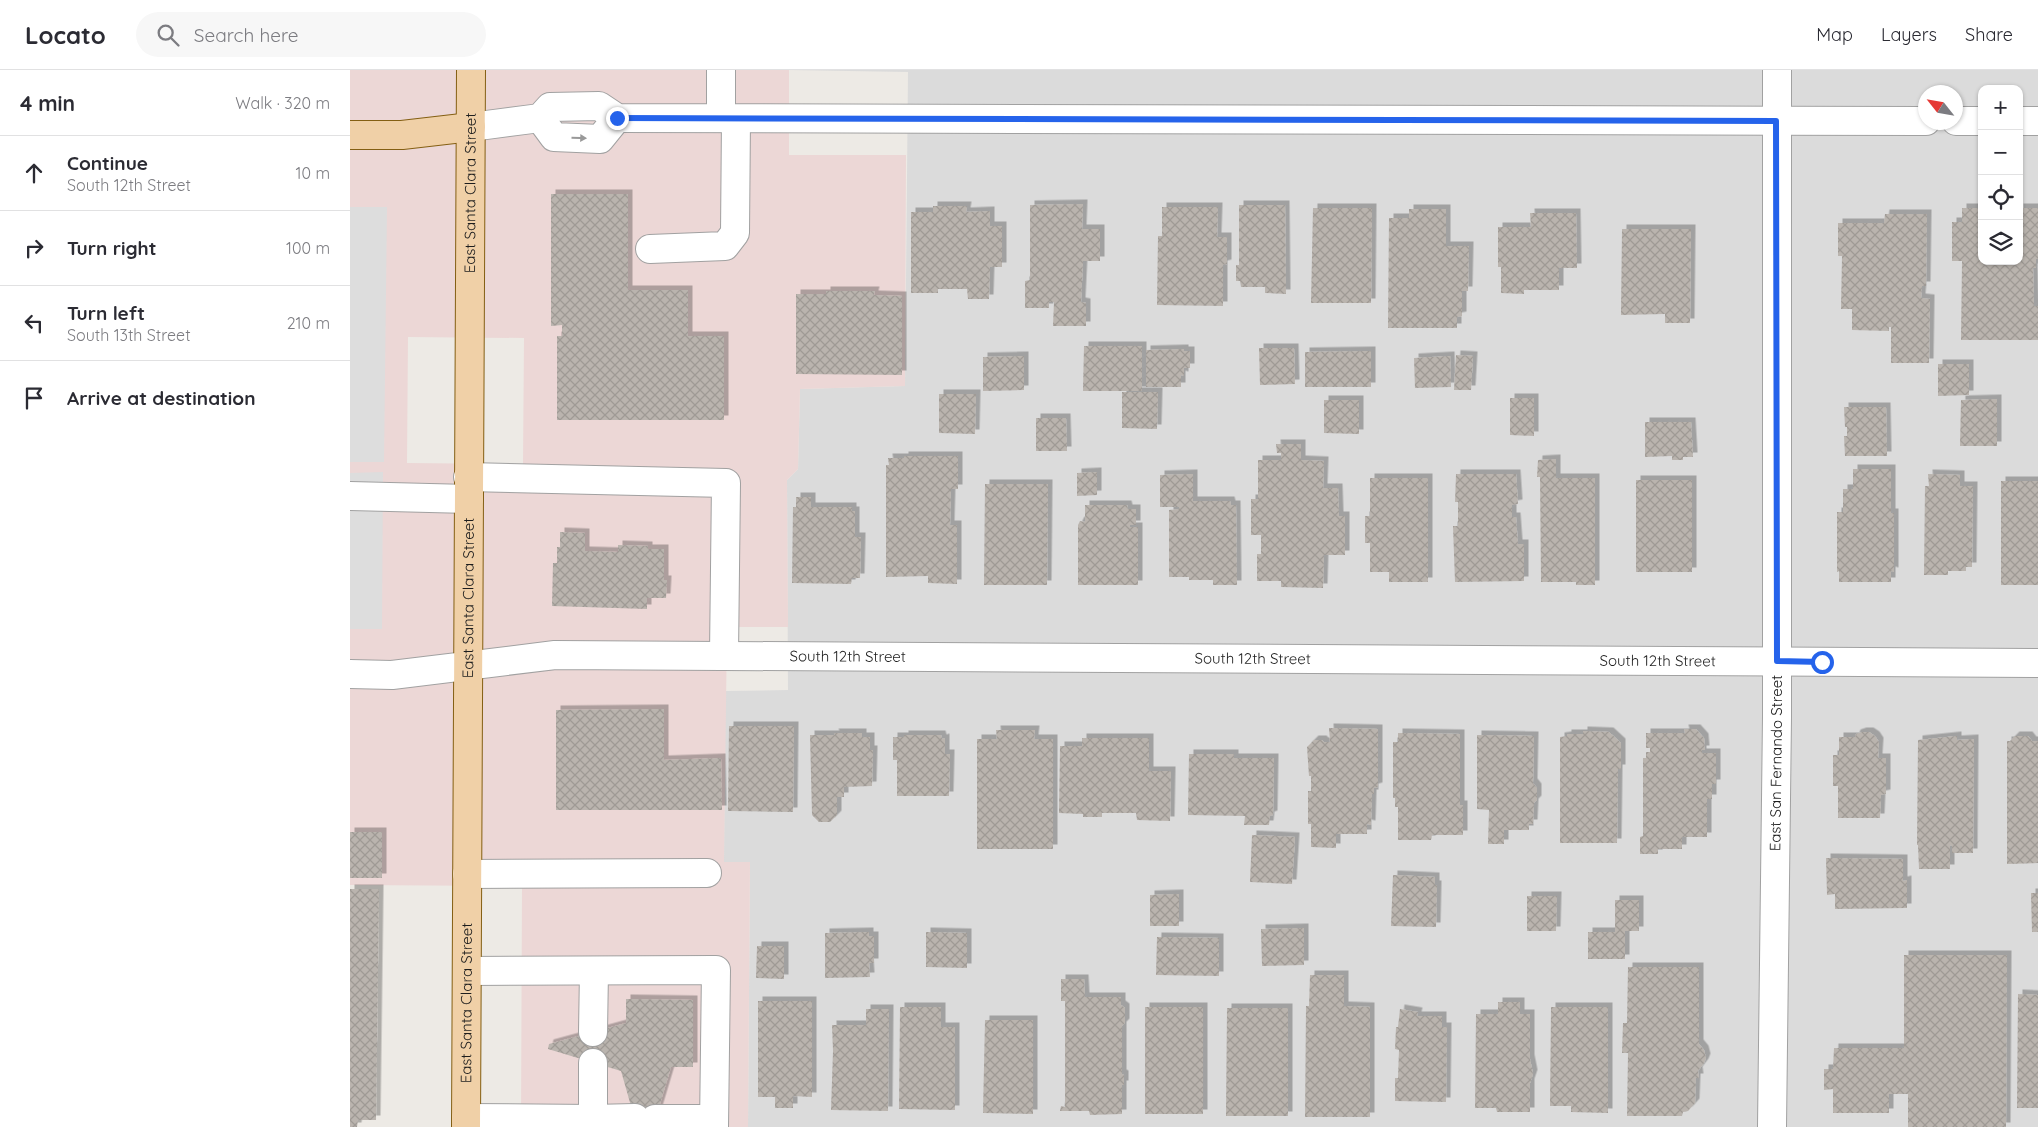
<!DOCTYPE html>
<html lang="en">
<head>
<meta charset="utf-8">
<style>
	body { margin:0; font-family:Quicksand,sans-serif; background:#f7f7f7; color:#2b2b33 }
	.controls { position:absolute; right:15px; top:15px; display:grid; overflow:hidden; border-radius:10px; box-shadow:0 1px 4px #0004 }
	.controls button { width:45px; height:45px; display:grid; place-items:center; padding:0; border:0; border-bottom:1px solid #e1e1e2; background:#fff; color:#2b2b33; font:25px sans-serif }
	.compass { position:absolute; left:1568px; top:15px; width:45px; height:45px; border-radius:50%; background:#fff; box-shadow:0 1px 4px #0004; rotate:301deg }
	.stop { position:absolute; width:15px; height:15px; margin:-11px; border:4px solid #2563eb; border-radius:50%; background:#fff }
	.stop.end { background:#2563eb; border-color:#fff; box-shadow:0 1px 5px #0008 }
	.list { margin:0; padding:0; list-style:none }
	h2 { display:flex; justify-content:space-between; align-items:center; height:65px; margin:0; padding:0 20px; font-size:21px }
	h2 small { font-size:16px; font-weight:400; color:#7c7c81 }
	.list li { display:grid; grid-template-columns:32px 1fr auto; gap:15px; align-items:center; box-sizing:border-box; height:75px; padding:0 20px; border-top:1px solid #e1e1e2 }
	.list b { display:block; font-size:19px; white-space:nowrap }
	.list p { margin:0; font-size:16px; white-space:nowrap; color:#7c7c81 }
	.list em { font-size:16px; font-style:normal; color:#7c7c81 }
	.icon { flex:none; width:28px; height:28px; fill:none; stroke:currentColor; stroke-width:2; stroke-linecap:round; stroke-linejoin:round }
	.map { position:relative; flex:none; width:1688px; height:1057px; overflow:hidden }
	header { display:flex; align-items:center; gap:30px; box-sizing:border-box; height:70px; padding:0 25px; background:#fff; border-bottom:1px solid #e1e1e2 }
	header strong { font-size:24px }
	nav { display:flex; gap:28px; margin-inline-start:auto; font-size:18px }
	.search { width:350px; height:45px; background:#f7f7f7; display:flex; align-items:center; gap:12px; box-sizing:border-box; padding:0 18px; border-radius:28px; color:#7c7c81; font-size:19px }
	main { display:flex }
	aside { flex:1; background:#fff }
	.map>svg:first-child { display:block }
</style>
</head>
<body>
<header>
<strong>Locato</strong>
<div class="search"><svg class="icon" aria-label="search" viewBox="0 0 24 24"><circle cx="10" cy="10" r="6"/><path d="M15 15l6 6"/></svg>Search here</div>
<nav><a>Map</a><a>Layers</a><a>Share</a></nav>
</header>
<main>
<aside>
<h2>4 min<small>Walk · 320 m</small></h2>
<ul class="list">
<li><svg class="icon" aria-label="ahead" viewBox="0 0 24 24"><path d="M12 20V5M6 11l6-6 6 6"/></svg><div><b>Continue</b><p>South 12th Street</p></div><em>10 m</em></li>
<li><svg class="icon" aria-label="right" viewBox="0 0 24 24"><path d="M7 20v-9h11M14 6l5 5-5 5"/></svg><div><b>Turn right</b></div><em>100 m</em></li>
<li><svg class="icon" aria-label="left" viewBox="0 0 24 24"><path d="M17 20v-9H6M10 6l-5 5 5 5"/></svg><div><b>Turn left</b><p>South 13th Street</p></div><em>210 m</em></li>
<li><svg class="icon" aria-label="arrive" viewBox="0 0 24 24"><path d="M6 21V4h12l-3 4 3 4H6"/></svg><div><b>Arrive at destination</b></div></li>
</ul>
</aside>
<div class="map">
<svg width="1688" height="1057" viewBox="0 0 1688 1057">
	<defs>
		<pattern id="building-cross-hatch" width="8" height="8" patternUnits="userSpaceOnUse" patternTransform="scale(1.25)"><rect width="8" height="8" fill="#bab4ae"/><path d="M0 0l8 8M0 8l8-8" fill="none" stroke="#9f9a95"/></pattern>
		<filter id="shadow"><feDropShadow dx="4.5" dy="-4.5" stdDeviation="0" flood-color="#0004"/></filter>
	</defs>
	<rect width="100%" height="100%" fill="#edeae5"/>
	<!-- residential -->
	<path fill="#dbdbdb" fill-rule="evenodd" d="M439,0H1688V1057H398L400,793L374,792L375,621L438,620L437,410L448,399L450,319L555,316L558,2ZM1632,19H1669V191H1632ZM1576,22H1606V52H1576Z"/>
	<!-- commercial -->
	<path fill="#ecd7d6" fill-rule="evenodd" d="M0,0H439V85H556L555,316L450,319L448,399L437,410L438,557H377L374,792H400L398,1057H171L172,816L0,815ZM58,267L174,268L173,394L57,393Z"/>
	<!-- parking -->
	<g fill="#ddd">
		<polygon points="0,137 37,137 34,392 0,392"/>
		<polygon points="33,402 32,559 0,559 0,403"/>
	</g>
	<!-- building -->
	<g fill="url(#building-cross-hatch)" filter="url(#shadow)">
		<polygon points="201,124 278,124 278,220 338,220 338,266 374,266 374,350 207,350 207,266 212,266 212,255 201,256"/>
		<polygon points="733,134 732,159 750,159 750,191 733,191 731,232 736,233 736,256 703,256 704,232 699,232 699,238 675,238 675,211 680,210 680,135"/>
		<polygon points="889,135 935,135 936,224 915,223 915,217 891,217 890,211 886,211 886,195 889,195"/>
		<polygon points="583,136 617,136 616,142 640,141 640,156 652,156 652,197 640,197 639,229 618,229 617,219 588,219 588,223 561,223 561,142 583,142"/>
		<polygon points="812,137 868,137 867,167 877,167 877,194 873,195 873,236 807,235 808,166 812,166"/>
		<polygon points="963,138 1022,138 1021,233 961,233"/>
		<polygon points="1612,138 1632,138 1632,191 1669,191 1669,138 1688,138 1688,189 1686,189 1686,198 1683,198 1684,236 1688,236 1688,270 1611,270 1612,191 1602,191 1602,152 1612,152"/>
		<polygon points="1059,139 1096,139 1096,176 1119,176 1118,221 1112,221 1112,246 1107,247 1107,258 1038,258 1039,148 1059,148"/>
		<polygon points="1180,143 1226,143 1227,198 1209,198 1209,220 1174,220 1174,224 1151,223 1151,197 1148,197 1148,157 1181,157"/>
		<polygon points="1535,144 1577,144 1576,216 1572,216 1571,228 1580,229 1579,293 1541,293 1541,257 1539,257 1539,261 1502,260 1502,239 1491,239 1492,186 1488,186 1488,153 1534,153"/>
		<polygon points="1272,159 1341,159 1340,253 1315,253 1315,244 1271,245"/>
		<polygon points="476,221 525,221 524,225 552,226 552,305 446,304 446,224 476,224"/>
		<polygon points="734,276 792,276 792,321 733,321"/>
		<polygon points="909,278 944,278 945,314 910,315"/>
		<polygon points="834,279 834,281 840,281 840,298 834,298 834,306 831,305 831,317 796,317 796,280"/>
		<polygon points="1021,281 1021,317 955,317 955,282"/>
		<polygon points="1106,285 1123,286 1121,320 1104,320"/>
		<polygon points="674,286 674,320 633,321 633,287"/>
		<polygon points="1100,286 1101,317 1065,318 1064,288"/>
		<polygon points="1588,294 1619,294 1619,325 1588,326"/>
		<polygon points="772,322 808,322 807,359 772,358"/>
		<polygon points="589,324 626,324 625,364 589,363"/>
		<polygon points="1160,328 1184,328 1184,366 1160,365"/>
		<polygon points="1647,329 1647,376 1610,376 1611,330"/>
		<polygon points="974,330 1009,330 1009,364 974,363"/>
		<polygon points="1494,337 1536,337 1537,386 1495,386 1494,366 1497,366 1497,357 1495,357"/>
		<polygon points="686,348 716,348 717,381 686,381"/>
		<polygon points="1295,352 1341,352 1343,387 1333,387 1333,390 1322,390 1322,386 1295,387"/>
		<polygon points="926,374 951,374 951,390 974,391 973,418 988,418 989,446 995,446 995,485 974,485 973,518 931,517 931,511 907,511 907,484 911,484 911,465 901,465 901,429 908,429 908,390 931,390 931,383 927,383"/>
		<polygon points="554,386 608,386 608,419 601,419 600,455 607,455 607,514 578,513 578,506 536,507 536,395 539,395 538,388 554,388"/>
		<polygon points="1206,389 1206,408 1245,408 1245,515 1226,515 1226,512 1191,512 1190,407 1187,407 1188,390"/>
		<polygon points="1503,399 1541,399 1541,443 1544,443 1544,502 1541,501 1541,512 1489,512 1489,501 1487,502 1487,442 1493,442 1493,419 1503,419"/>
		<polygon points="747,402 747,425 727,426 727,403"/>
		<polygon points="843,404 843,431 880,431 881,435 886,435 887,515 863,515 863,510 839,510 839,507 819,507 819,440 829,439 829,437 810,437 810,405"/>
		<polygon points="1106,404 1166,404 1168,434 1162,435 1162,447 1166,447 1168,474 1174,474 1174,511 1105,512 1103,456 1108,456 1108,432 1105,432"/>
		<polygon points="1578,404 1610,405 1610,416 1623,416 1622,497 1616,497 1616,501 1598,501 1598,505 1574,505 1575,416 1579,416"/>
		<polygon points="1020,408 1078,408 1078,512 1039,512 1039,502 1020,502 1020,473 1015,473 1015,446 1020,446"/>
		<rect x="1286" y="410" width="56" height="92"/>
		<rect x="1651" y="411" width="37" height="104"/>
		<polygon points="635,414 698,414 697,515 634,515"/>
		<polygon points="446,427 461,427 461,437 502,437 502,441 505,441 505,467 511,467 510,508 502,508 501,514 442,513 443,437 446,437"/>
		<polygon points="735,435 777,435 778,439 786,439 786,455 780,455 780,457 788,457 788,515 728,515 728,455 730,451 735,452"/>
		<polygon points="210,462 235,463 235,481 268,482 268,475 298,476 298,479 314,479 314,510 317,510 316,528 297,528 297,539 202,536 203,493 207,493 207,477 210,477"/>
		<polygon points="314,639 314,690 371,688 372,740 206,740 206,640"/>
		<polygon points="379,656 444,656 443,742 378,741"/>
		<polygon points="979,658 1028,659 1028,717 1024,718 1024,724 1022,724 1021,755 1017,754 1017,764 986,764 986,778 961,777 961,754 958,754 958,721 961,721 961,706 959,706 957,677 964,670 972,670 974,672 980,672"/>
		<polygon points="1334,659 1346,659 1354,668 1355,680 1352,680 1352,683 1366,683 1366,714 1362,714 1362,729 1357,729 1357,767 1332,767 1332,779 1308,779 1308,784 1290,784 1290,767 1293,766 1293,688 1296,688 1296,682 1300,682 1300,678 1296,678 1296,663 1335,663"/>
		<polygon points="646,660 685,660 684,669 703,669 703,779 627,779 627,669 647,669"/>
		<polygon points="1233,661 1259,662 1271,673 1271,699 1268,699 1267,773 1210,773 1210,667 1217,666 1217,664 1233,664"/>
		<polygon points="1512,662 1519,662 1525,666 1529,672 1528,688 1536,688 1536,724 1531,725 1530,748 1488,748 1488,716 1483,716 1483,685 1489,685 1489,667 1505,667 1506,664"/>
		<polygon points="484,663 512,663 512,667 520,667 520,680 523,680 522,716 494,717 494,727 487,727 487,745 480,752 469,752 462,745 460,665 485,665"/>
		<polygon points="1048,663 1110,664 1110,735 1113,735 1113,765 1082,765 1081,770 1048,770 1048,737 1045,737 1045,728 1043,728 1043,672 1048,672"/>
		<polygon points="554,665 591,665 592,669 595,668 595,684 600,684 599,726 547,726 547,690 543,690 543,667 554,667"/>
		<polygon points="1127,665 1184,666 1183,713 1187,718 1187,730 1184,733 1183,754 1179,754 1179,760 1154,760 1154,774 1138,774 1139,740 1127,739"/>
		<polygon points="1607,666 1607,670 1624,669 1623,783 1602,783 1602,776 1600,775 1600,799 1569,799 1568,775 1567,775 1568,670"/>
		<polygon points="1665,666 1678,666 1682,671 1688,671 1688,793 1657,794 1657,671 1660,671"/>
		<polygon points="732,668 799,668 799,701 821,701 820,751 787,750 786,743 752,743 752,747 733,747 733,744 709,743 710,676 732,676"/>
		<polygon points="839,684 884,684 884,688 924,688 923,745 920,746 919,755 894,755 895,746 838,745"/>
		<rect x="0" y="762" width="32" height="46"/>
		<polygon points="902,765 945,767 942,814 900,812"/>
		<polygon points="1476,788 1553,789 1553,811 1557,810 1557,838 1485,839 1485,824 1477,825"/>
		<polygon points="1043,805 1085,807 1085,815 1087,815 1086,857 1041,856"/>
		<polygon points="0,819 29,819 26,1050 8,1050 7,1057 0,1057"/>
		<polygon points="1681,823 1688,823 1688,862 1682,862"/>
		<polygon points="829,824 829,856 800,856 800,825"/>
		<polygon points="1177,826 1207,826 1206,861 1177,861"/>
		<polygon points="1265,830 1289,830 1289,861 1275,861 1275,889 1238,889 1238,862 1265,862"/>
		<polygon points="954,858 954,895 912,896 911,859"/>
		<polygon points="519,862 519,866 524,866 524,893 519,893 520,907 475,908 475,863"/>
		<polygon points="576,862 617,863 617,898 576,897"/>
		<polygon points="807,867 869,868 869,906 806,905"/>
		<polygon points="407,876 434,876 434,909 406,908"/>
		<polygon points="1554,885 1657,885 1656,1057 1558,1057 1558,1024 1539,1024 1539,1043 1483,1043 1483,1019 1474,1020 1474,999 1483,999 1484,978 1554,978"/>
		<polygon points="1278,897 1349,897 1349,974 1354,980 1356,988 1354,993 1348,1001 1349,1008 1346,1008 1345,1033 1338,1041 1333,1042 1332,1046 1277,1046 1278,983 1272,983 1273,953 1277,953"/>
		<polygon points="960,905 994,905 994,936 1020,937 1020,1047 955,1047 956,936 959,936"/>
		<polygon points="711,909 734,909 735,927 771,927 771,935 775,938 775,953 772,956 772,1004 774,1005 774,1015 772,1015 772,1044 740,1045 739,1041 710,1041 711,1036 715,1037 715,931 711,931"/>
		<polygon points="1668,924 1688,925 1688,1038 1667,1038"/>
		<polygon points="276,929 343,930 343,997 321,997 303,1057 287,1057 271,1001 198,979 199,974 276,953"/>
		<polygon points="408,931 462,931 462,1027 443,1026 443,1038 425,1038 425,1027 408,1027"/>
		<polygon points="1148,932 1170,932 1170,944 1180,944 1180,989 1183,1004 1180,1013 1180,1042 1147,1042 1146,1038 1125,1038 1126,944 1148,944"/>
		<polygon points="550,937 591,937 591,957 605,957 605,1040 549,1039"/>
		<rect x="795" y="937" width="58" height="107"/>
		<polygon points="1201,937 1258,937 1258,1043 1221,1042 1221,1036 1200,1036"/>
		<polygon points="877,938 938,938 938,1046 876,1046"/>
		<polygon points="516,939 539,939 538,1041 481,1040 483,981 482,955 516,955"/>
		<polygon points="1050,939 1068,942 1067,946 1092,946 1092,957 1097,957 1096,1032 1045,1031 1045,1008 1048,1008 1049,980 1045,979 1046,957 1048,957"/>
		<polygon points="635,950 683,950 683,1044 633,1043"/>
	</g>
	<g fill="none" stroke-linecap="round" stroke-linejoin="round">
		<!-- minor casing -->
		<g stroke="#a1a1a1" stroke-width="30">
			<g id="minor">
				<polyline points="190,48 204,67 250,69 267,48"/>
				<polyline points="371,48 371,0"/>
				<polyline points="1606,51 1632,51"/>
				<polyline points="1669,51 1688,51"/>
				<polyline points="121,57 190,48 200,37 249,36 267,48 1576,51"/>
				<polyline points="300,179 375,176 385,163 386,49"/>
				<polyline points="118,407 376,413 374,585"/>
				<polyline points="0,426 119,429"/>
				<path id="s1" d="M0,604L42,605L205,585L1688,593"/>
				<polyline points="117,804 357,803"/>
				<polyline points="117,901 366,900 364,1057"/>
				<polyline points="243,962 244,901"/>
				<polyline points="116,1048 243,1049 243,993"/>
				<polyline points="243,1049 285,1048"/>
				<polyline points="305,1049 364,1049"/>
				<path id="s2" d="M1422,1057L1427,647V0"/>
			</g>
		</g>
		<!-- major casing -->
		<g stroke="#845f13" stroke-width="30">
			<g id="major">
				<polyline points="0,65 52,65 121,57"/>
				<path id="s3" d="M116,1057L121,0"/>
			</g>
		</g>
		<!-- minor -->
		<use href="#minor" stroke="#fff" stroke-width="28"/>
		<!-- major -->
		<use href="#major" stroke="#f0d0a7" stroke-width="28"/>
	</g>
	<!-- one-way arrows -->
	<defs><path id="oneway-solid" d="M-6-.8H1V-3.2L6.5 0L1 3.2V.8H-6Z" transform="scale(1.25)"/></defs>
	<use fill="#999" href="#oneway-solid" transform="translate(229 68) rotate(2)"/>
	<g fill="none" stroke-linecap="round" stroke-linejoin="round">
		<!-- route -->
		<polyline stroke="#2563eb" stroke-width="6" points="267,48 1426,51 1427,591 1472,592"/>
	</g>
	<g text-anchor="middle" stroke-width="4.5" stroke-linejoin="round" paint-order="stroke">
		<!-- street labels -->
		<g font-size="15" fill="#1d1d1d" stroke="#fff">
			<text dy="5" stroke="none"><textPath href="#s3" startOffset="934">East Santa Clara Street</textPath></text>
			<text dy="5" stroke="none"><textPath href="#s3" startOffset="529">East Santa Clara Street</textPath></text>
			<text dy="5" stroke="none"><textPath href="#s1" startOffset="499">South 12th Street</textPath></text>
			<text dy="5" stroke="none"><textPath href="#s1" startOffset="904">South 12th Street</textPath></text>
			<text dy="5" stroke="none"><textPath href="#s1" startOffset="1309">South 12th Street</textPath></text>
			<text dy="5" stroke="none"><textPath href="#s2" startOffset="364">East San Fernando Street</textPath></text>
			<text dy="5" stroke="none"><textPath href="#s3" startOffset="124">East Santa Clara Street</textPath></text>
		</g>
	</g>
</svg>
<div class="controls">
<button>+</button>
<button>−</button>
<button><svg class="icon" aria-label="locate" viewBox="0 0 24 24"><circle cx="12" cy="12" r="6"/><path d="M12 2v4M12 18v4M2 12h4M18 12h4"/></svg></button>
<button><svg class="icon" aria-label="layers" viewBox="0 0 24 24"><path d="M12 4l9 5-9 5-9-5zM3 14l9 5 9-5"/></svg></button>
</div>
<svg class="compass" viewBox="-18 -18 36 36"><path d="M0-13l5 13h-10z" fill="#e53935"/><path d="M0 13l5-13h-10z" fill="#7c7c81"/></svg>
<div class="stop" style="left:1472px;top:592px"></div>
<div class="stop end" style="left:267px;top:48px"></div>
</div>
</main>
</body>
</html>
